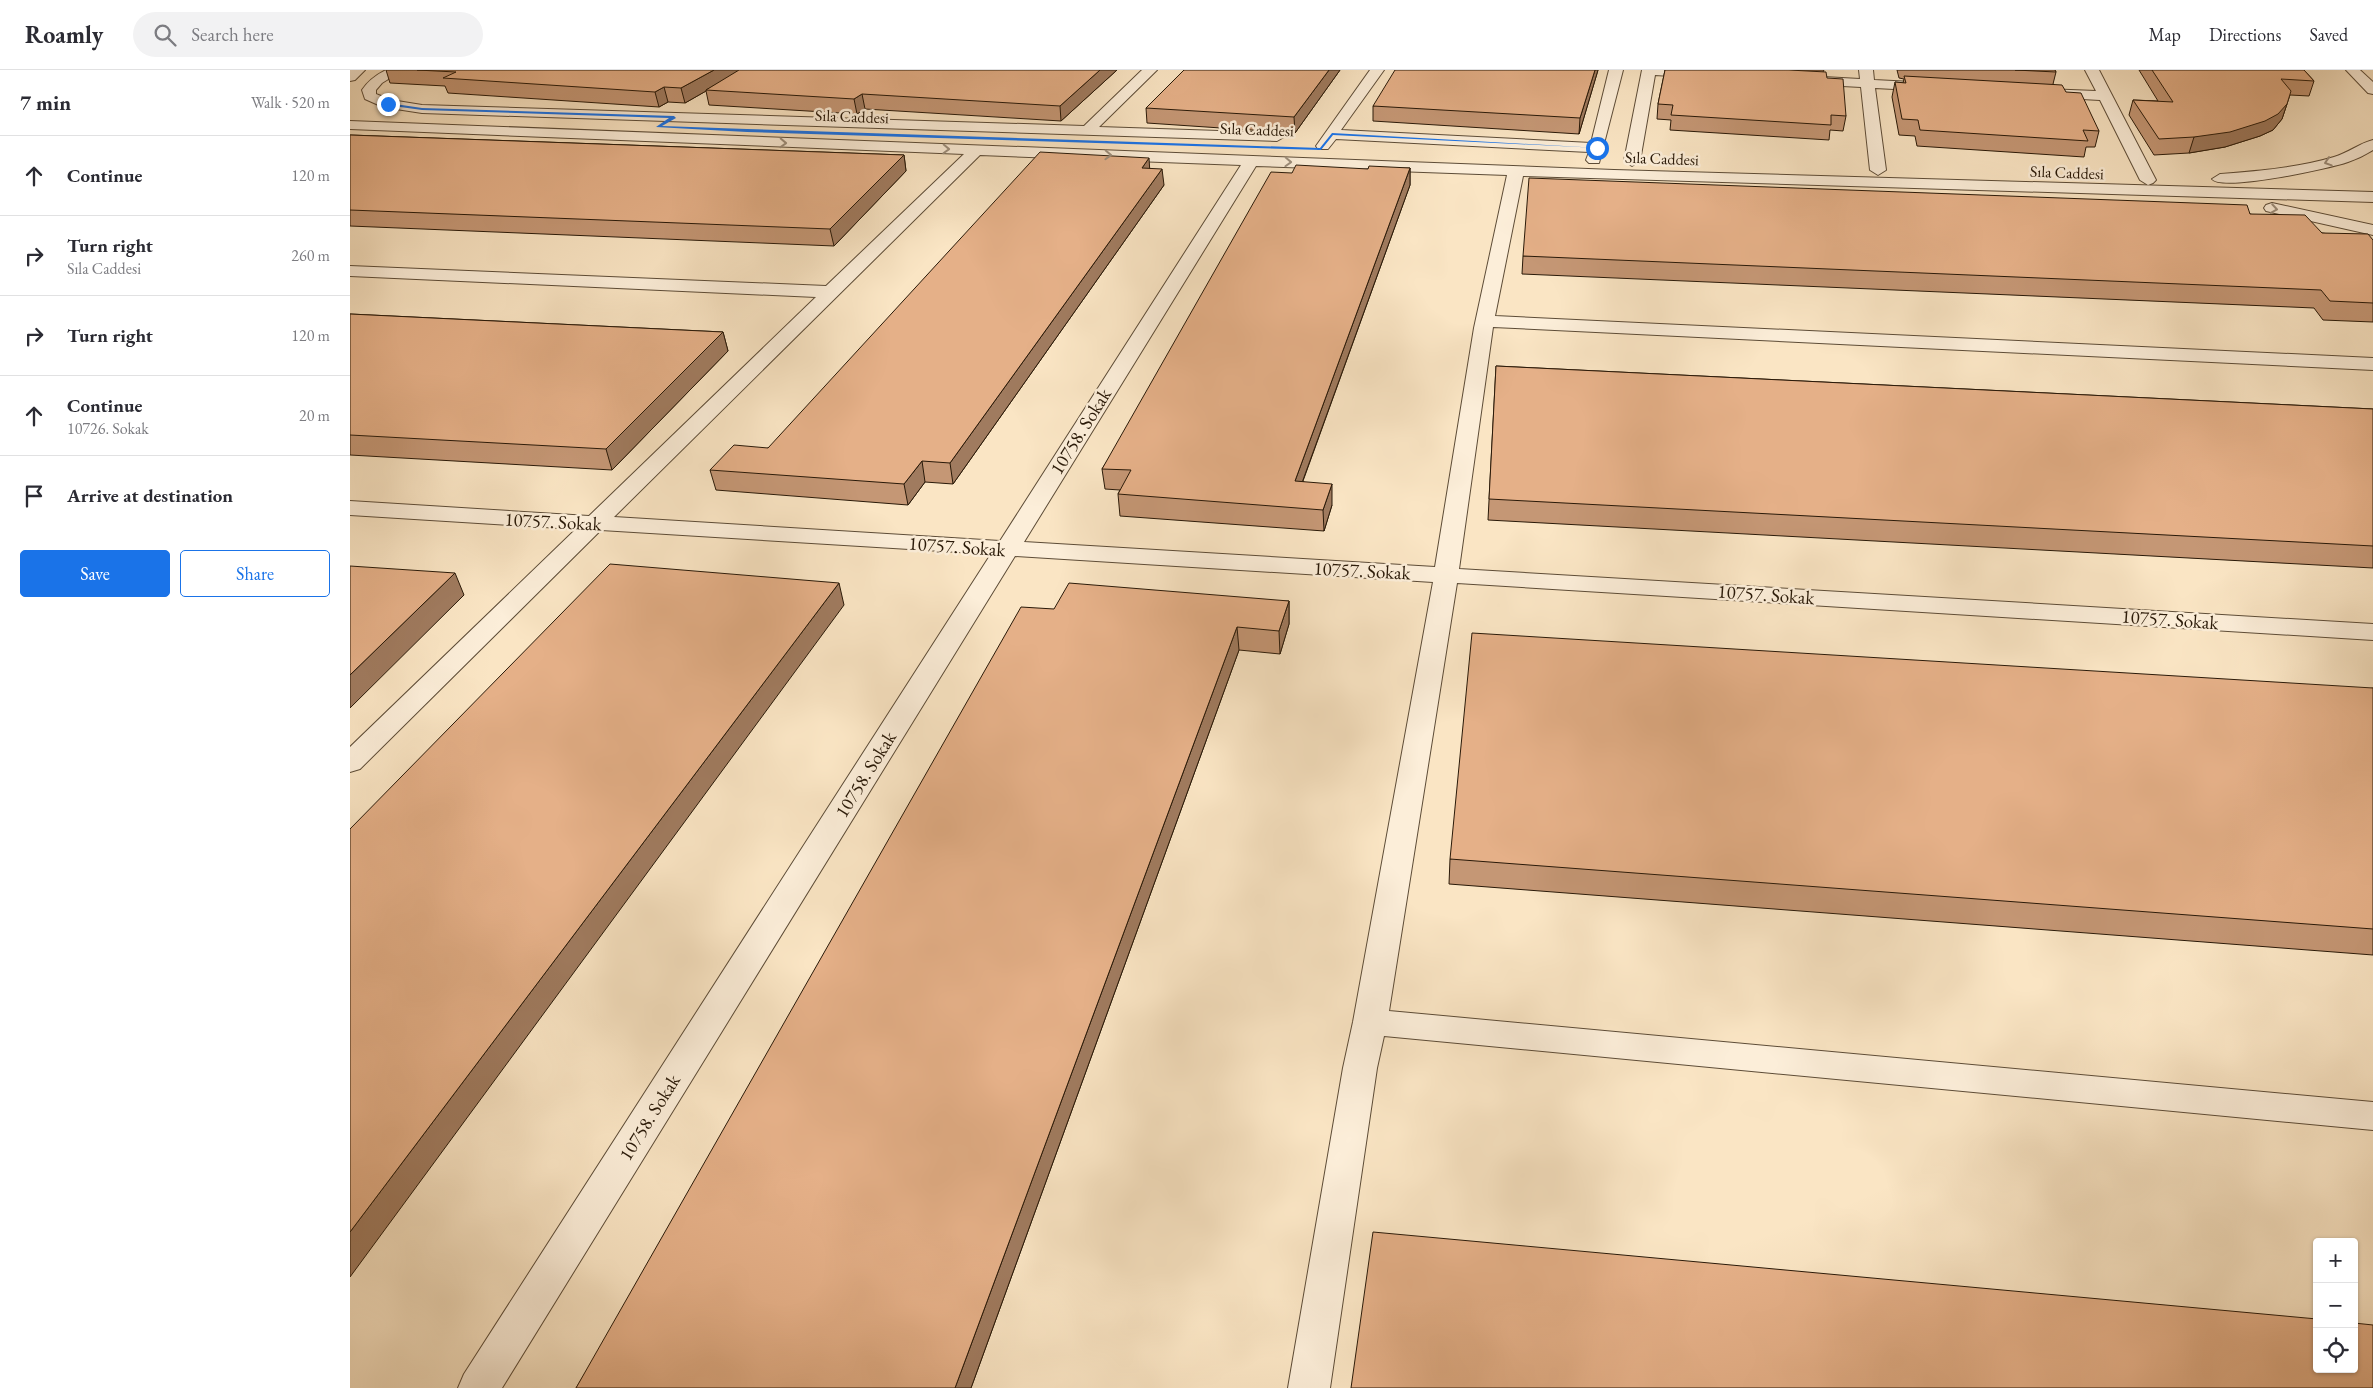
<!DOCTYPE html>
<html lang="en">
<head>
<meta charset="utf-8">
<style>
	body { margin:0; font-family:"EB Garamond",serif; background:#f2f2f3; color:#2b2b33 }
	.controls { position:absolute; right:15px; bottom:15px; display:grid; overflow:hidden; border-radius:5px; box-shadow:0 1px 4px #0004 }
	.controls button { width:45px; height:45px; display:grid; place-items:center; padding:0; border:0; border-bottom:1px solid #e1e1e2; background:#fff; color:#2b2b33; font:25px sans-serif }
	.stop { position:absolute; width:15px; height:15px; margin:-11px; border:4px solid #1a73e8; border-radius:50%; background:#fff }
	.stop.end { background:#1a73e8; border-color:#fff; box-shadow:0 1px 5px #0008 }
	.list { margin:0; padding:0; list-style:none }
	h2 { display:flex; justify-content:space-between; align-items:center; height:65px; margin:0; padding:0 20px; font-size:21px }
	h2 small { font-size:16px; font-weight:400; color:#7c7c81 }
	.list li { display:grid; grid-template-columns:32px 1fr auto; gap:15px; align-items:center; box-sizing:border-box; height:80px; padding:0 20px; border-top:1px solid #e1e1e2 }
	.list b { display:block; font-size:19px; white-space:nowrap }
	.list p { margin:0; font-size:16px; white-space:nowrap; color:#7c7c81 }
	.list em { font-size:16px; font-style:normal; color:#7c7c81 }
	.actions { display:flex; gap:10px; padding:15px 20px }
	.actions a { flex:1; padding:11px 0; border:1px solid #1a73e8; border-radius:5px; text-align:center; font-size:18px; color:#1a73e8 }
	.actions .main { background:#1a73e8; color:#fff }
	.icon { flex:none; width:28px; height:28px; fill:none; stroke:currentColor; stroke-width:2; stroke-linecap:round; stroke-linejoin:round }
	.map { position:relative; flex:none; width:2023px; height:1318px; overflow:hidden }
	header { display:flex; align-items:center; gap:30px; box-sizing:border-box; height:70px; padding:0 25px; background:#fff; border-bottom:1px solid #e1e1e2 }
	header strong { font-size:24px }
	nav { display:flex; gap:28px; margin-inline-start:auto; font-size:18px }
	.search { width:350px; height:45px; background:#f2f2f3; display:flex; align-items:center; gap:12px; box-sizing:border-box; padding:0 18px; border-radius:28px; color:#7c7c81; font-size:19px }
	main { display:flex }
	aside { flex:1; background:#fff }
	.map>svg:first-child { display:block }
</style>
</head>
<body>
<header>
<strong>Roamly</strong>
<div class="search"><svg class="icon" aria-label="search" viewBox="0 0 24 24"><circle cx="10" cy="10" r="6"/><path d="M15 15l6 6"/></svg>Search here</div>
<nav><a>Map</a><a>Directions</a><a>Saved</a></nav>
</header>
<main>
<aside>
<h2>7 min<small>Walk · 520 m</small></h2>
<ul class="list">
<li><svg class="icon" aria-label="ahead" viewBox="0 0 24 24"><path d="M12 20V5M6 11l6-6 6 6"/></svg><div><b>Continue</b></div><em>120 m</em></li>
<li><svg class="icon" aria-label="right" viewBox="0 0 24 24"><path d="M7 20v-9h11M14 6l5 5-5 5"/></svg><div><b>Turn right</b><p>Sıla Caddesi</p></div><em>260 m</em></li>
<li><svg class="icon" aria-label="right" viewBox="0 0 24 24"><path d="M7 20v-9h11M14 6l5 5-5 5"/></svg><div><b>Turn right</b></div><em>120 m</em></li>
<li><svg class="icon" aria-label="ahead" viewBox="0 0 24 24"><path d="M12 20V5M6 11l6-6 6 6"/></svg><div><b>Continue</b><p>10726. Sokak</p></div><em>20 m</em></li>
<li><svg class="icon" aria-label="arrive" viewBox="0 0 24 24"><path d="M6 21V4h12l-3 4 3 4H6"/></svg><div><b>Arrive at destination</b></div></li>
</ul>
<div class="actions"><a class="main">Save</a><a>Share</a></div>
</aside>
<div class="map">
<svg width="2023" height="1318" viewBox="0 0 2023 1318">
	<rect width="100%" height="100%" fill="#fae5c4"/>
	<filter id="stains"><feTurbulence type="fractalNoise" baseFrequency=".004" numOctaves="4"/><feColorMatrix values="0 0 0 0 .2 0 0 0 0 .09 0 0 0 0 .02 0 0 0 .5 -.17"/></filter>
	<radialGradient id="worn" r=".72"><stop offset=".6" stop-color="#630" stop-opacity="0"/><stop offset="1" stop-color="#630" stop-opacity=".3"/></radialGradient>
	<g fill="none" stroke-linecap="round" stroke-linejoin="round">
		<!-- minor casing -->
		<g stroke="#5d4c37" stroke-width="2">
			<g id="minor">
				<polygon points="0,0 15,0 5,10 0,11"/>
				<path d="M36,0H53L32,13L26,20V24L41,30L72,35L734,56L792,0H807L749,57L927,63L934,67L927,71L72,43L33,37L15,29L12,20C19,10 26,5 36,0Z"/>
				<polygon points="1020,0 1034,0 991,60 1241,73 1259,0 1273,0 1249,93 1239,93 1236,90 1239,82 986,69 978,79 968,79 966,76"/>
				<polygon points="1292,0 1352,0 1359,4 1352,8 1305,5 1290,91 1282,96 1274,91"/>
				<polygon points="1509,0 1523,0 1524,10 1582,13 1589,17 1582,21 1525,18 1536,100 1528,105 1520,100 1511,17 1455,14 1448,10 1455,6 1510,9"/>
				<polygon points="1735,0 1749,0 1806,110 1803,113 1798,115 1790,110 1750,30 1695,27 1688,23 1695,19 1746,21"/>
				<polygon points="1996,0 2010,0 2023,12 2023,24 2018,23"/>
				<path d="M0,51L1264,100L2023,122V132L1173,106L1145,246L2023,288V300L1143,257L1109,499L2023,554V570L1107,513L1039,941L2023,1032V1060L1034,966L1027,998L980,1318H938L993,998L1003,952L1083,512L665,486L152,1318H108L114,1304L641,484L251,460L10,699L0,702V677L226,459L0,445V431L239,446L466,227L0,206V196L476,216L614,84L0,59ZM630,85L891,95L650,471L264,447ZM906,96L1157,105L1124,258L1085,497L674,472Z"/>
				<path d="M2023,70V80C2015,85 2007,89 1998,92C1981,98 1872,122 1862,109L1870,104C1908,101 1947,98 1984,87C1998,83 2010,73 2023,70Z"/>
				<polygon points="1922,133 2023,155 2023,165 1916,141 1914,138 1916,135"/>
			</g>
		</g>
		<!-- minor -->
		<use href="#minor" fill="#fceed9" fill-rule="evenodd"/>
	</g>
	<!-- wall -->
	<g fill="#c59775" stroke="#291908">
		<polygon points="36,0 767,0 711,51 515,39 507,44 359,35 356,21 335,33 318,32 309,37 98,23 95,16 40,13"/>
		<polygon points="990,0 945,63 797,53 796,38"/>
		<polygon points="1248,0 1229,64 1023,51 1023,36"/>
		<polygon points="1315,0 1474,0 1473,2 1496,46 1493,61 1480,60 1479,70 1320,60 1321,50 1307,49 1308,34"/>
		<polygon points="1547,0 1705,0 1706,2 1703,14 1716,22 1749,61 1745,77 1736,77 1734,87 1567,76 1565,66 1549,65 1542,27 1545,12 1553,13 1554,9 1549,8"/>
		<polygon points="1789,0 1954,0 1964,11 1959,26 1940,25 1932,49 1923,60 1910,66 1875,77 1839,83 1804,85 1779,45 1783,30 1808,31"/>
		<polygon points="0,65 554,85 556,101 484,176 0,156"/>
		<polygon points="800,98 814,115 603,414 575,412 558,435 366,420 360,400 418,378"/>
		<polygon points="1060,98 1060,115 953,411 982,435 974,461 770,446 768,424 770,420 755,419 752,399 942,103 1018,99"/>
		<polygon points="1900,144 1972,163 2023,170 2023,252 1973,250 1964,238 1172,204 1173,186"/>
		<polygon points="0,244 373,262 378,281 262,400 0,385"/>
		<polygon points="1146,296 2023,339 2023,498 1138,450"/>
		<polygon points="939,531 939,554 930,584 889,580 621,1318 226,1318 704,539"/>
		<polygon points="2023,618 2023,885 1099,814 1100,789"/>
	</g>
	<!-- shaded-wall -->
	<g fill="#a07b5f" stroke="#291908">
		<polygon points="364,0 392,0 356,20 356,21 335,33 331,18"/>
		<polygon points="750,0 767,0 711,51 710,36"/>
		<polygon points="979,0 990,0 945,63 944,47"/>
		<polygon points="1245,0 1248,0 1229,64 1230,48"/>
		<polygon points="314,17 318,32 309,37 305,22"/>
		<polygon points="512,24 515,39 507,44 504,29"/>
		<polygon points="1937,34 1932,49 1923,60 1910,66 1875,77 1839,83 1844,67"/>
		<polygon points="554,85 556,101 484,176 480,159"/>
		<polygon points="799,88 800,104 792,98"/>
		<polygon points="1060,98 1060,115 945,432 945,411"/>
		<polygon points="812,99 814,115 603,414 600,393"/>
		<polygon points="373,262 378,281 262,400 256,379"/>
		<polygon points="572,391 575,412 558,435 554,414"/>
		<polygon points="982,414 982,435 974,461 973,440"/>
		<polygon points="105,503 114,525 0,638 0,605"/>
		<polygon points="489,513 494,535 0,1207 0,1162"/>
		<polygon points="939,531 939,554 930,584 929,561"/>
		<polygon points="887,557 889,580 621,1318 605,1318"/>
	</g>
	<!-- building -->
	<g fill="#e5b088" stroke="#291908">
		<polygon points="67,0 364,0 331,18 314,17 305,22 93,8 106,2"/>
		<polygon points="389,0 750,0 710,36 512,24 504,29 356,20"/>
		<polygon points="834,0 979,0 944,47 796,38"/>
		<polygon points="1045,0 1245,0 1230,48 1023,36"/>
		<polygon points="1315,0 1439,0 1476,2 1477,8 1493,9 1496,46 1481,45 1481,55 1321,45 1323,35 1308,34"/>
		<polygon points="1665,0 1705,0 1706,2"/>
		<polygon points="1802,0 1954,0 1964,11 1931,9 1941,21 1937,34 1928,44 1915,51 1880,62 1844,67 1809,69 1783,30 1823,32"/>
		<polygon points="1554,6 1712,15 1716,22 1731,23 1749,61 1733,60 1738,71 1570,60 1568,50 1552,49 1545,12 1556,13"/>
		<polygon points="0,65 554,85 480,159 0,140"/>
		<polygon points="690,82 799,88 792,98 812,99 600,393 572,391 554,414 360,400 384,375 418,378"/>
		<polygon points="946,95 1018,99 1019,96 1060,98 945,411 982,414 973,440 768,424 781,400 752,399 921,102 942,103"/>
		<polygon points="1179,108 1897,135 1900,144 1955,145 1972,163 2018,164 2023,170 2023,233 1980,231 1971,220 1173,186"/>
		<polygon points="0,244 373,262 256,379 0,365"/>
		<polygon points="1146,296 2023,339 2023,476 1139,429"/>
		<polygon points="260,494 489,513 0,1162 0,759"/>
		<polygon points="0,496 105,503 0,605"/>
		<polygon points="719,513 939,531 929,561 887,557 605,1318 226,1318 671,537 704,539"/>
		<polygon points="1122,563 2023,618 2023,859 1100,789"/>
		<polygon points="1023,1162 1967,1249 1967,1299 2004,1299 2004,1253 2023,1255 2023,1318 1001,1318"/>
	</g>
	<!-- one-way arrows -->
	<defs><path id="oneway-chevron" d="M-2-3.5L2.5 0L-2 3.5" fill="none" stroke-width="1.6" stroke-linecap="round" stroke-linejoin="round" transform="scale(1.25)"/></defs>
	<g stroke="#9d8e7b">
		<use href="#oneway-chevron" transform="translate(433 73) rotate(2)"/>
		<use href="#oneway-chevron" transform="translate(596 79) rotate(2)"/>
		<use href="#oneway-chevron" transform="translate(758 85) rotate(2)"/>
		<use href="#oneway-chevron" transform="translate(938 92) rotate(2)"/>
		<use href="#oneway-chevron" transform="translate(1978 92) rotate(162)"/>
		<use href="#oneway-chevron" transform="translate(1924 139) rotate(9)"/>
	</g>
	<!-- route -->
	<polygon fill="#1a73e8" points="38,33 72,38 324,46 326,48 312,56 397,59 970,78 982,63 1249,78 983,65 971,80 397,62 306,57 319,48 72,40 36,35"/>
	<g text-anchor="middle" stroke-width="5" stroke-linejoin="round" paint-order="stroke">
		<!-- far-street labels -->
		<g font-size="16" fill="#291908" stroke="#fceed9">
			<text transform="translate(502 46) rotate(2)" y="6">Sıla Caddesi</text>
			<text transform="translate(907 59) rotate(2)" y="6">Sıla Caddesi</text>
			<text transform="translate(1312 88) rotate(2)" y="6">Sıla Caddesi</text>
			<text transform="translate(1717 102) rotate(2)" y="6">Sıla Caddesi</text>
		</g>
		<!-- street labels -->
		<g font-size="19" fill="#291908" stroke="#fceed9">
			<text transform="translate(730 361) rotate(-58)" y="7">10758. Sokak</text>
			<text transform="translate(203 451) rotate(3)" y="7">10757. Sokak</text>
			<text transform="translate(607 476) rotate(4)" y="7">10757. Sokak</text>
			<text transform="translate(1012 500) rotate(3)" y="7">10757. Sokak</text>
			<text transform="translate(1416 524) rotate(4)" y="7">10757. Sokak</text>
			<text transform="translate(1820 549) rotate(4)" y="7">10757. Sokak</text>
			<text transform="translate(515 704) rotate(-58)" y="7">10758. Sokak</text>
			<text transform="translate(299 1047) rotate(-58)" y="7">10758. Sokak</text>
		</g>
	</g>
	<rect width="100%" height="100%" filter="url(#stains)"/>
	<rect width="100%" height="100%" fill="url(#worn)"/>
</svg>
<div class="controls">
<button>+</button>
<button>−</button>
<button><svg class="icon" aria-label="locate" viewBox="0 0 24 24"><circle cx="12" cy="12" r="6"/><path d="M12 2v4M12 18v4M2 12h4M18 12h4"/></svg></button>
</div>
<div class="stop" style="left:1247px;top:78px"></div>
<div class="stop end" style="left:38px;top:34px"></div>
</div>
</main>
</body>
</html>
